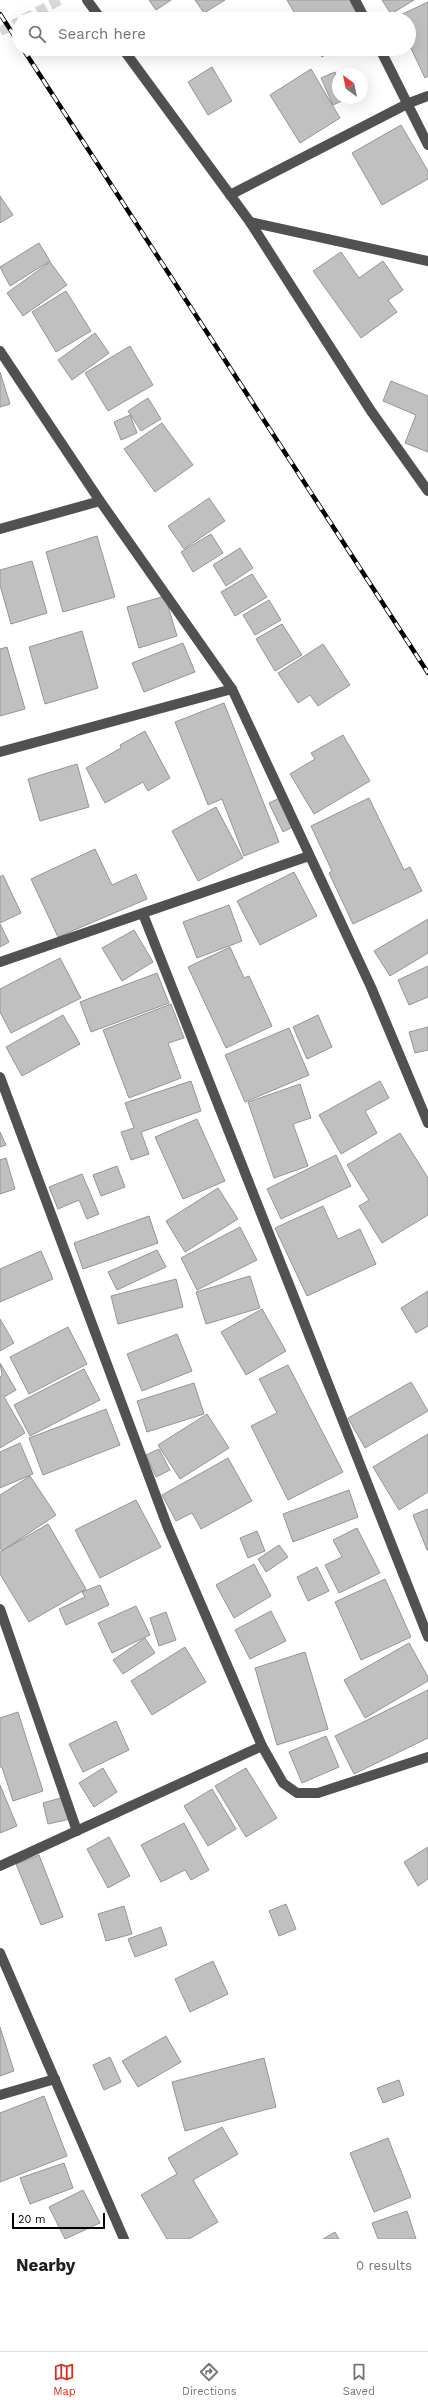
<!DOCTYPE html>
<html lang="en">
<head>
<meta charset="utf-8">
<style>
	body { margin:0; font-family:"Work Sans",sans-serif; background:#f6f6f6; color:#202124 }
	.compass { position:absolute; left:332px; top:68px; width:36px; height:36px; border-radius:50%; background:#fff; box-shadow:0 4px 16px #0002; rotate:327deg }
	.scale { position:absolute; left:12px; bottom:10px; width:93px; box-sizing:border-box; padding-left:4px; border:2px solid #000; border-top:0; font-size:11px; line-height:14px; white-space:nowrap; color:#000; -webkit-text-stroke:3px #fff; paint-order:stroke }
	.list { margin:0; padding:0; list-style:none }
	h2 { display:flex; justify-content:space-between; align-items:center; height:52px; margin:0; padding:0 16px; font-size:17px }
	h2 small { font-size:13px; font-weight:400; color:#757577 }
	.icon { flex:none; width:22px; height:22px; fill:none; stroke:currentColor; stroke-width:2; stroke-linecap:round; stroke-linejoin:round }
	.map { position:relative; flex:none; width:428px; height:2239px; overflow:hidden }
	.search { position:absolute; background:#fff; box-shadow:0 4px 16px #0002; left:12px; right:12px; top:12px; height:44px; display:flex; align-items:center; gap:10px; box-sizing:border-box; padding:0 14px; border-radius:22px; color:#757577; font-size:15px }
	.sheet { height:112px; background:#fff }
	nav { display:flex; justify-content:space-around; align-items:center; box-sizing:border-box; height:56px; border-top:1px solid #e0e0e0; background:#fff; font-size:11px; color:#757577 }
	nav a { display:grid; justify-items:center; gap:2px }
	nav .on { color:#d93025 }
	.map>svg:first-child { display:block }
</style>
</head>
<body>
<div class="map">
<svg width="428" height="2239" viewBox="0 0 428 2239">
	<rect width="100%" height="100%" fill="#fff"/>
	<!-- building -->
	<g fill="#c0c0c0" stroke="#959595">
		<polygon points="149,0 171,0 156,10"/>
		<polygon points="195,0 225,0 204,13"/>
		<polygon points="287,0 349,0 361,19 298,19"/>
		<polygon points="382,0 414,0 391,14"/>
		<polygon points="428,2 428,76 425,78 409,44 409,19 396,17"/>
		<polygon points="317,49 335,49 322,57"/>
		<polygon points="212,67 232,101 208,115 188,82"/>
		<polygon points="311,69 340,118 300,143 270,95"/>
		<polygon points="335,72 338,80 338,98 346,99 333,105 321,78"/>
		<polygon points="401,125 428,171 428,179 382,205 352,153"/>
		<polygon points="0,196 13,215 0,223"/>
		<polygon points="39,243 50,261 10,286 0,267"/>
		<polygon points="341,252 359,278 383,261 403,290 388,300 397,312 361,338 313,271"/>
		<polygon points="50,262 67,285 23,316 7,293"/>
		<polygon points="66,291 91,331 56,352 32,312"/>
		<polygon points="95,333 109,353 72,380 58,360"/>
		<polygon points="130,346 153,385 108,411 85,373"/>
		<polygon points="0,372 10,404 0,407"/>
		<polygon points="391,381 428,396 428,452 405,443 416,415 383,401"/>
		<polygon points="148,398 161,419 141,431 128,411"/>
		<polygon points="130,415 137,433 121,440 114,422"/>
		<polygon points="162,423 193,465 155,492 124,449"/>
		<polygon points="209,498 225,521 184,549 168,526"/>
		<polygon points="211,534 223,553 193,572 181,552"/>
		<polygon points="97,536 115,597 63,612 46,552"/>
		<polygon points="240,548 253,568 226,586 213,565"/>
		<polygon points="32,561 47,613 11,624 0,585 0,570"/>
		<polygon points="252,574 267,597 235,616 221,592"/>
		<polygon points="165,596 177,636 139,648 127,607"/>
		<polygon points="269,600 281,620 255,635 243,615"/>
		<polygon points="282,624 302,655 275,671 256,639"/>
		<polygon points="82,631 98,688 45,704 29,647"/>
		<polygon points="183,643 195,672 144,692 132,663"/>
		<polygon points="323,644 350,685 318,706 310,695 298,703 278,673"/>
		<polygon points="7,647 25,709 0,716 0,649"/>
		<polygon points="224,703 279,842 244,856 222,799 208,805 175,722"/>
		<polygon points="145,731 170,778 148,791 143,782 105,803 86,768 121,748 120,745"/>
		<polygon points="343,735 370,781 314,814 290,774 315,759 311,753"/>
		<polygon points="77,764 89,807 40,821 28,779"/>
		<polygon points="284,796 298,824 283,832 269,803"/>
		<polygon points="369,798 404,870 410,867 422,891 353,924 329,873 332,871 311,826"/>
		<polygon points="216,807 243,858 198,881 172,831"/>
		<polygon points="95,849 112,885 136,874 147,899 58,937 31,879"/>
		<polygon points="294,872 317,916 260,945 237,901"/>
		<polygon points="3,875 21,913 0,923 0,877"/>
		<polygon points="229,905 242,941 197,958 183,922"/>
		<polygon points="428,919 428,953 390,976 374,951"/>
		<polygon points="0,924 9,942 0,947"/>
		<polygon points="134,930 153,962 122,981 102,948"/>
		<polygon points="230,947 244,978 249,976 272,1026 226,1048 188,967"/>
		<polygon points="60,958 81,998 11,1033 0,1012 0,989"/>
		<polygon points="428,966 428,997 409,1005 398,980"/>
		<polygon points="157,973 169,1003 91,1032 80,1002"/>
		<polygon points="171,1004 184,1038 168,1043 181,1078 129,1098 103,1030"/>
		<polygon points="63,1015 80,1044 22,1076 6,1047"/>
		<polygon points="318,1015 332,1047 307,1059 293,1027"/>
		<polygon points="428,1027 428,1050 415,1053 409,1032"/>
		<polygon points="289,1028 309,1075 245,1102 225,1055"/>
		<polygon points="191,1081 201,1111 141,1132 149,1154 131,1160 121,1132 134,1128 125,1103"/>
		<polygon points="380,1081 389,1098 365,1111 377,1133 341,1154 319,1115"/>
		<polygon points="300,1084 311,1118 293,1124 308,1166 274,1178 248,1102"/>
		<polygon points="197,1119 225,1181 183,1199 155,1137"/>
		<polygon points="0,1132 6,1145 0,1147"/>
		<polygon points="400,1133 428,1178 428,1215 382,1243 359,1206 369,1200 347,1165"/>
		<polygon points="336,1155 351,1186 281,1219 267,1189"/>
		<polygon points="6,1158 15,1189 0,1194 0,1160"/>
		<polygon points="117,1166 125,1187 101,1196 93,1175"/>
		<polygon points="82,1174 99,1214 87,1219 79,1200 58,1209 49,1187"/>
		<polygon points="218,1188 238,1219 185,1252 166,1221"/>
		<polygon points="323,1206 338,1239 360,1229 376,1264 307,1296 275,1228"/>
		<polygon points="149,1216 158,1243 83,1269 74,1243"/>
		<polygon points="240,1227 257,1260 197,1290 181,1258"/>
		<polygon points="157,1250 166,1267 117,1290 108,1272"/>
		<polygon points="41,1251 53,1279 0,1302 0,1269"/>
		<polygon points="250,1276 260,1308 206,1324 196,1292"/>
		<polygon points="176,1279 183,1307 118,1324 111,1296"/>
		<polygon points="428,1291 428,1326 416,1333 401,1308"/>
		<polygon points="262,1309 286,1351 246,1375 221,1332"/>
		<polygon points="0,1319 14,1343 0,1351"/>
		<polygon points="68,1327 87,1364 29,1394 10,1357"/>
		<polygon points="177,1334 192,1371 142,1391 127,1354"/>
		<polygon points="0,1363 16,1390 4,1397 25,1433 0,1448 0,1377 2,1375"/>
		<polygon points="288,1365 343,1472 288,1500 251,1426 277,1413 259,1379"/>
		<polygon points="84,1369 100,1400 30,1436 14,1405"/>
		<polygon points="411,1382 428,1411 365,1448 348,1418"/>
		<polygon points="194,1383 204,1414 147,1432 137,1401"/>
		<polygon points="106,1409 120,1445 43,1475 29,1438"/>
		<polygon points="207,1414 229,1448 180,1479 158,1445"/>
		<polygon points="428,1434 428,1492 399,1510 373,1467"/>
		<polygon points="20,1443 33,1474 0,1488 0,1452"/>
		<polygon points="159,1449 170,1470 156,1477 146,1455"/>
		<polygon points="228,1458 252,1501 201,1529 192,1513 176,1521 162,1495"/>
		<polygon points="30,1476 56,1515 2,1551 0,1548 0,1495"/>
		<polygon points="349,1490 358,1517 293,1542 283,1514"/>
		<polygon points="136,1500 161,1547 100,1578 75,1530"/>
		<polygon points="428,1509 428,1550 427,1550 413,1515"/>
		<polygon points="48,1524 86,1589 29,1622 0,1574 0,1552"/>
		<polygon points="357,1528 380,1573 339,1593 325,1565 342,1557 333,1540"/>
		<polygon points="257,1531 265,1551 248,1558 240,1538"/>
		<polygon points="279,1545 288,1557 266,1572 258,1559"/>
		<polygon points="254,1564 271,1596 234,1618 216,1585"/>
		<polygon points="317,1567 329,1591 308,1601 297,1577"/>
		<polygon points="385,1579 411,1637 361,1660 335,1602"/>
		<polygon points="100,1585 109,1605 66,1625 59,1609 85,1597 82,1592"/>
		<polygon points="136,1606 150,1635 112,1653 98,1623"/>
		<polygon points="271,1611 286,1641 250,1659 235,1630"/>
		<polygon points="166,1612 176,1640 159,1646 150,1618"/>
		<polygon points="145,1638 155,1653 123,1674 113,1660"/>
		<polygon points="409,1643 428,1677 428,1681 365,1718 344,1680"/>
		<polygon points="185,1647 206,1682 152,1715 131,1681"/>
		<polygon points="305,1652 328,1729 277,1745 255,1668"/>
		<polygon points="428,1690 428,1738 354,1774 335,1736"/>
		<polygon points="18,1712 43,1791 13,1801 2,1767 0,1767 0,1718"/>
		<polygon points="116,1721 129,1750 83,1772 69,1744"/>
		<polygon points="326,1736 339,1767 302,1783 289,1752"/>
		<polygon points="103,1768 117,1792 94,1807 79,1783"/>
		<polygon points="246,1768 277,1818 246,1837 215,1786"/>
		<polygon points="0,1785 17,1826 0,1833"/>
		<polygon points="212,1789 236,1829 208,1846 184,1806"/>
		<polygon points="64,1797 70,1819 48,1824 43,1803"/>
		<polygon points="184,1823 209,1870 191,1880 185,1870 161,1882 141,1845"/>
		<polygon points="109,1837 130,1876 108,1888 87,1849"/>
		<polygon points="428,1847 428,1879 418,1886 404,1862"/>
		<polygon points="39,1855 63,1917 41,1925 16,1864"/>
		<polygon points="286,1904 296,1929 279,1936 269,1911"/>
		<polygon points="124,1906 132,1934 106,1941 98,1914"/>
		<polygon points="161,1927 167,1945 135,1957 128,1939"/>
		<polygon points="213,1961 228,1994 190,2012 175,1979"/>
		<polygon points="0,2027 14,2071 0,2076"/>
		<polygon points="166,2036 181,2062 138,2087 122,2061"/>
		<polygon points="110,2057 121,2082 104,2090 93,2065"/>
		<polygon points="264,2058 276,2107 185,2131 172,2082"/>
		<polygon points="399,2080 404,2095 383,2103 377,2088"/>
		<polygon points="44,2096 67,2156 0,2182 0,2113"/>
		<polygon points="222,2127 238,2154 193,2180 218,2222 189,2239 167,2239 141,2195 177,2174 168,2158"/>
		<polygon points="388,2138 411,2197 374,2212 350,2153"/>
		<polygon points="64,2163 73,2188 30,2204 20,2178"/>
		<polygon points="83,2190 100,2223 65,2239 49,2207"/>
		<polygon points="407,2211 416,2239 378,2239 372,2223"/>
		<polygon points="335,2232 339,2239 323,2239"/>
	</g>
	<g fill="none" stroke-linecap="round" stroke-linejoin="round">
		<!-- minor-tunnel -->
		<g stroke="#d9d9d9" stroke-width="10" stroke-dasharray="10 5" stroke-linecap="butt">
			<polyline points="24,19 60,0"/>
			<polyline points="0,31 19,22"/>
		</g>
		<!-- minor -->
		<g stroke="#515151" stroke-width="10">
			<polyline points="87,0 101,19"/>
			<polyline points="355,0 365,19"/>
			<polyline points="123,49 250,222 371,411 428,491"/>
			<polyline points="380,49 428,145"/>
			<polyline points="230,195 409,103 428,96"/>
			<polyline points="250,222 428,261"/>
			<polyline points="0,351 100,501 232,689 371,987 428,1123"/>
			<polyline points="0,529 100,501"/>
			<polyline points="0,752 232,689"/>
			<polyline points="143,914 428,1637"/>
			<polyline points="0,962 309,856"/>
			<polyline points="0,1077 168,1528 262,1746 283,1783 297,1793 318,1793 428,1757"/>
			<polyline points="0,1609 77,1831"/>
			<polyline points="0,1866 262,1746"/>
			<polyline points="0,1953 124,2239"/>
			<polyline points="0,2095 55,2079"/>
		</g>
		<!-- rail casing -->
		<g stroke="#000" stroke-width="4.5">
			<g id="rail">
				<polyline points="0,14 19,43"/>
				<polyline points="23,49 428,673"/>
			</g>
		</g>
		<!-- rail -->
		<use href="#rail" stroke="#fff" stroke-width="3" stroke-dasharray="9" stroke-linecap="butt"/>
	</g>
</svg>
<svg class="compass" viewBox="-18 -18 36 36"><path d="M0-13l5 13h-10z" fill="#e53935"/><path d="M0 13l5-13h-10z" fill="#757577"/></svg>
<div class="scale">20 m</div>
<div class="search"><svg class="icon" aria-label="search" viewBox="0 0 24 24"><circle cx="10" cy="10" r="6"/><path d="M15 15l6 6"/></svg>Search here</div>
</div>
<section class="sheet">
<h2>Nearby<small>0 results</small></h2>
<ul class="list">
</ul>
</section>
<nav>
<a class="on"><svg class="icon" aria-label="map" viewBox="0 0 24 24"><path d="M3 6l6-2 6 2 6-2v14l-6 2-6-2-6 2zM9 4v14M15 6v14"/></svg>Map</a>
<a><svg class="icon" aria-label="directions" viewBox="0 0 24 24"><path d="M12 3l9 9-9 9-9-9zM9 14v-3h6M13 9l2 2-2 2"/></svg>Directions</a>
<a><svg class="icon" aria-label="saved" viewBox="0 0 24 24"><path d="M7 4h10v16l-5-4-5 4z"/></svg>Saved</a>
</nav>
</body>
</html>
